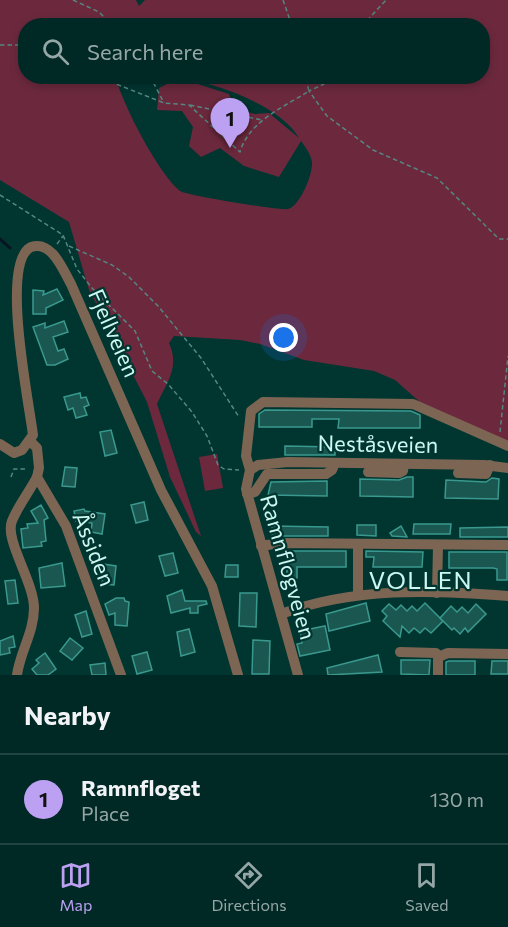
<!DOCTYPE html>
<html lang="en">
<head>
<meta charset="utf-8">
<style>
	body { margin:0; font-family:Commissioner,sans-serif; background:#0a302c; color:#f1f3f6 }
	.you { position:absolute; left:284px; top:338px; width:21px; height:21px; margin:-15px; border:4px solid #fff; border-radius:50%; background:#1a73e8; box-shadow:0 0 0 9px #1a73e833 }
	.badge { display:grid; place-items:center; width:39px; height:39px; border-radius:50%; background:#bca0f2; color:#111; font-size:20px; font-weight:700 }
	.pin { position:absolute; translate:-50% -50px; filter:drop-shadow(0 2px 3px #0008) }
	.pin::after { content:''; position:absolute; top:32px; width:21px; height:18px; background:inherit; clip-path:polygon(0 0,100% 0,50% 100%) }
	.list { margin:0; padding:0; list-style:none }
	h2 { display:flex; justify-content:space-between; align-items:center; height:78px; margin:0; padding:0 24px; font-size:26px }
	h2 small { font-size:20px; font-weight:400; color:#95a6a6 }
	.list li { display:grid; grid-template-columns:39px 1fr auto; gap:18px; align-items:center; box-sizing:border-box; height:90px; padding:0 24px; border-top:2px solid #224441 }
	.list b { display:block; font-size:22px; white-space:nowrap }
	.list p { margin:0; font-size:20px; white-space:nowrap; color:#95a6a6 }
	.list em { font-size:20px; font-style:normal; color:#95a6a6 }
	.icon { flex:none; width:33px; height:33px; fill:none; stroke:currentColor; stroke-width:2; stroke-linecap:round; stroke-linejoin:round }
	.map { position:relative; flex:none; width:508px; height:675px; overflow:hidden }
	.search { position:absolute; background:#002824; box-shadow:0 3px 9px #0003; left:18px; right:18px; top:18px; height:66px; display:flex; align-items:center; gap:15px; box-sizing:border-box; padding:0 21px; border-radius:24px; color:#95a6a6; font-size:22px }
	.sheet { height:168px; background:#002824 }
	nav { display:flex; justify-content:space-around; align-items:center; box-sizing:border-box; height:84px; border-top:2px solid #224441; background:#002824; font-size:16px; color:#95a6a6 }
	nav a { display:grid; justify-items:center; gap:3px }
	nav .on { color:#bca0f2 }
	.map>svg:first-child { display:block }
</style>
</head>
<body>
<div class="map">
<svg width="508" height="675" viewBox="0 0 508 675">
	<rect width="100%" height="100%" fill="#003530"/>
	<!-- green -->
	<g fill="#6c293d" fill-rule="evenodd">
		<path d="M0,0H136L139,6L145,0H508V441L421,403L395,380L374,371L304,360L260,344L240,340L174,336L169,343C180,367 167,382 157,404L201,536L196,532L170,477L147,402L89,290L69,222L0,180ZM26,26H482V76L180,77C217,84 280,105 299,138L269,113L255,114L235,108L229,94L179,78L159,88L157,110L182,111L193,127L189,146L201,157L220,148L244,166L279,177L301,141C305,146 311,155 312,162C313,174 300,206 288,209C281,211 185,195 180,191C159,174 127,112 118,85L121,81L171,77L26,76Z"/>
		<polygon points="217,454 223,488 205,491 199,457"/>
	</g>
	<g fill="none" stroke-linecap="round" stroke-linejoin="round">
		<!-- stream -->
		<polyline stroke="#061521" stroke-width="3" points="0,239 10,248"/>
	</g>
	<!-- building -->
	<g fill="#195750" stroke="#3a998e" stroke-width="1.5">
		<polygon points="57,289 63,300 46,308 46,314 33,314 33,290 44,291 43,295"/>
		<polygon points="64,321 68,332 53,337 58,351 64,349 68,359 55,365 47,365 33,327 45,323 45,328"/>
		<polygon points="80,393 81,398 86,397 89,405 84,407 87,415 76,418 73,408 68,410 64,397"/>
		<polygon points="265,410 411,411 420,415 420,428 338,428 339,419 312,419 312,427 259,427 259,414"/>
		<polygon points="111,430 117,453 105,456 100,432"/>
		<polygon points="285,446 335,447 335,455 285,455"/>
		<polygon points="65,467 77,468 75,487 62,486"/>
		<polygon points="407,477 413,477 413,497 360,496 360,479 399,480"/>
		<polygon points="492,478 499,479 498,499 445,498 446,480 486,482"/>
		<polygon points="327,481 327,496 268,495 271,482"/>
		<polygon points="144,502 148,520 136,523 131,505"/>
		<polygon points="41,505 48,518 44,520 46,541 41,542 42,546 23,548 21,529 28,528 27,524 38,523 31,511"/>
		<polygon points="84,509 85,511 105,514 102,534 91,532 92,523 86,522 86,518 76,521 74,511"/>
		<polygon points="414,524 451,524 450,534 413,534"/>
		<polygon points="357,525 376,525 376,536 357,535"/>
		<polygon points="272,526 328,527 328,536 272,536"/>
		<polygon points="401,526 407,537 392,536 390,533"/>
		<polygon points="508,527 508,537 460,537 460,528"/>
		<polygon points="287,551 346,551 346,567 297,567 297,578 287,578"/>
		<polygon points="366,551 423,552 422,567 373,567 374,557 366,557"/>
		<polygon points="449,552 507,552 507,580 497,580 497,569 493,568 449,568"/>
		<polygon points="173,553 178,573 165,576 159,556"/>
		<polygon points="62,563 65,586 41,588 39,568"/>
		<polygon points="103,564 116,566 114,585 102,584"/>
		<polygon points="226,565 238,565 238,577 225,577"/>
		<polygon points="15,580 18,603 8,604 5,581"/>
		<polygon points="182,590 185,601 206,601 207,604 198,606 198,613 190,613 190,608 171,613 167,596"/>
		<polygon points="240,593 257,593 256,627 239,626"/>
		<polygon points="116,598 124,598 125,601 129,602 127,626 115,625 115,613 109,615 105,604"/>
		<polygon points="366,603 370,621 329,631 326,614"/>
		<polygon points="425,603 443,621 431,633 425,628 420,633 414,628 409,633 402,626 400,637 383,621 387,616 382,611 389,604 396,610 401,605 407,611 412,606 417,611"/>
		<polygon points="476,604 486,614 468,632 465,628 460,634 454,628 452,630 440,618 451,606 457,612 462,607 468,613"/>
		<polygon points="86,611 92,634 82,637 75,615"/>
		<polygon points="325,626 330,650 300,656 297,644 302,643 300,631"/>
		<polygon points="189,629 195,652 181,656 177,632"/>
		<polygon points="13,636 15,647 9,648 10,653 0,655 0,641"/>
		<polygon points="70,638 83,648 72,660 60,651"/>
		<polygon points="253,640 270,641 269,674 252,674"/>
		<polygon points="147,652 152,670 137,674 132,656"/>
		<polygon points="45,653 56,669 48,675 37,675 32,669 39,663 36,660"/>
		<polygon points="378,655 382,672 328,675 327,668"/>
		<polygon points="401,660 430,660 429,675 401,674"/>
		<polygon points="449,661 475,661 475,675 446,675 446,662"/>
		<polygon points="492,661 508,661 508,674 491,674"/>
		<polygon points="105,663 106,675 92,675 90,665"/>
	</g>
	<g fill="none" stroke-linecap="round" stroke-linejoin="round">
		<!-- path -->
		<g stroke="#558680" stroke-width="1.5" stroke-dasharray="4.5 3" stroke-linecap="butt">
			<polyline points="73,0 99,12 113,26"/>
			<polyline points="283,0 292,26"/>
			<polyline points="362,26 386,0"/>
			<polyline points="0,45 26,45"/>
			<path d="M96,76L164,103L189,105L240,152C249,121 284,107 309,91L305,76"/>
			<polyline points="150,76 164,103"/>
			<polyline points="327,76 324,84 309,91 327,116 373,150 437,178 499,239 508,239"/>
			<polyline points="190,105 262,120"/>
			<polyline points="0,195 63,235 77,269 92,288 135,331 152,371 168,384 192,412 207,436 218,465 224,469 239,470"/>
			<polyline points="57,244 63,236"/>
			<polyline points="69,246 112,265 129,277 158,306 201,358 239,417"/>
			<polyline points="500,432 508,356"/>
			<polyline points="11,477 14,469 26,469"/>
		</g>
		<!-- minor -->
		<g stroke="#7c6653" stroke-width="10">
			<polyline points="31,442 37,448 39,468 37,477 66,526 121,675"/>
			<path d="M0,444L14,453L22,450L33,435C29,402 0,262 31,247C52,240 63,270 71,284L161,490L212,586L238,675"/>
			<polyline points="250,470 246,456 251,411 263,402 413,404 508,446"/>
			<polyline points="250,470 258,465 288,462 484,465 508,468"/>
			<polyline points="250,470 246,489 298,675"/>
			<polyline points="368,472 399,473 403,471 404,464"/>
			<polyline points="458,473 486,474 490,465"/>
			<polyline points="247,494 255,492 267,474 326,474 332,470 335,463"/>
			<polyline points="261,546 280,543 508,545"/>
			<polyline points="437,593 438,545"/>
			<polyline points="358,594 358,544"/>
			<path d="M281,614C354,587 431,590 508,596"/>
			<polyline points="400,652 436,653 438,657 438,675"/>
			<polyline points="438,657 448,653 508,654"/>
			<path d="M17,675C20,652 34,632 34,608C34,582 4,539 12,521C18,506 29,492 37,477"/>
		</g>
	</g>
	<g text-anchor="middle" stroke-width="4.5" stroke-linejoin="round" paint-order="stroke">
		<!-- street labels -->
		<g font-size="22" fill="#cdf8f1" stroke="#003530">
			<text transform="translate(114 333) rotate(66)" y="8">Fjellveien</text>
			<text transform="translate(378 444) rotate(1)" y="8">Neståsveien</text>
			<text transform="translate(94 549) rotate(68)" y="8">Åssiden</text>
			<text transform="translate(288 567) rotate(74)" y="8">Ramnflogveien</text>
		</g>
		<!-- neighbourhood labels -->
		<g font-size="24" letter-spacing="1.5" fill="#cdf8f1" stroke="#003530">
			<text x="421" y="589">VOLLEN</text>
		</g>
	</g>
</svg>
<div class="you"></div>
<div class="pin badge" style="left:230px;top:148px">1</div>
<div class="search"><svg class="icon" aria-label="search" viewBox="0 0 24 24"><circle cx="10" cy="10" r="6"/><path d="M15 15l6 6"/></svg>Search here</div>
</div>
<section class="sheet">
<h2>Nearby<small></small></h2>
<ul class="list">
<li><span class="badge">1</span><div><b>Ramnfloget</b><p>Place</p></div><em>130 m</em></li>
</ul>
</section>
<nav>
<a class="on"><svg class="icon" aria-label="map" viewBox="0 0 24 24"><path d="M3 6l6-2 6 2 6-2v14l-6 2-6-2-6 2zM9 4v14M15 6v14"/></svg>Map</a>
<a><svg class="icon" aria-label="directions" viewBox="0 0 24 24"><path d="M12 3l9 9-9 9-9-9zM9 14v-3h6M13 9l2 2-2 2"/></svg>Directions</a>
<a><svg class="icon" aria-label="saved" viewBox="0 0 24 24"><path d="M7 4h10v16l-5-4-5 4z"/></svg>Saved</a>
</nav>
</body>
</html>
